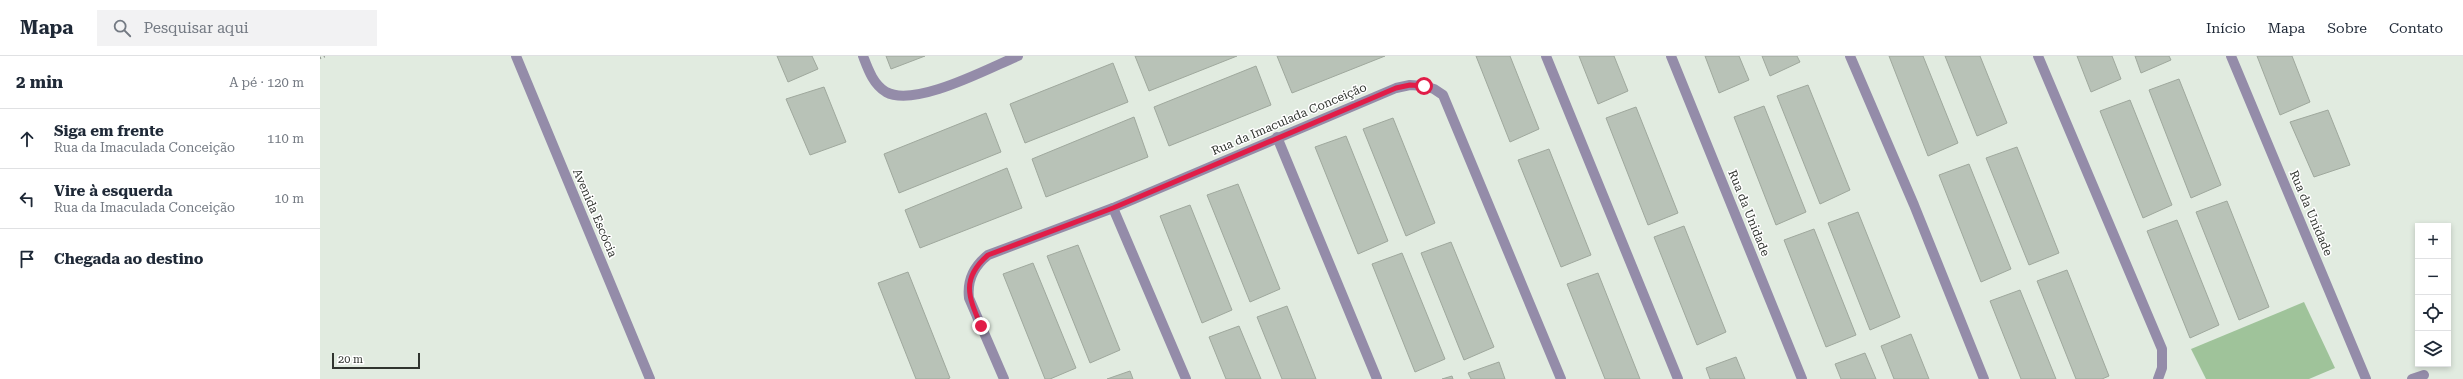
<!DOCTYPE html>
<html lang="pt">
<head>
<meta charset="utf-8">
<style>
	body { margin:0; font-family:"Roboto Serif",serif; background:#f2f2f3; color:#1f2937 }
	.controls { position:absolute; right:12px; bottom:12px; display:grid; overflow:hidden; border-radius:0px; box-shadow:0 2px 6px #0003 }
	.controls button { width:36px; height:36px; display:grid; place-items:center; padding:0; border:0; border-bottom:1px solid #e0e1e3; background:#fff; color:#1f2937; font:20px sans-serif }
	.scale { position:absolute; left:12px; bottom:10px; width:88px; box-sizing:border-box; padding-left:4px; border:2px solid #30342f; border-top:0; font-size:11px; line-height:14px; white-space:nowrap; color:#30342f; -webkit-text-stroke:3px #fff; paint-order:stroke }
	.stop { position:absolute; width:12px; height:12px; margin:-9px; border:3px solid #e11d48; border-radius:50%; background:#fff }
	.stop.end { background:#e11d48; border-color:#fff; box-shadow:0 1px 4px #0008 }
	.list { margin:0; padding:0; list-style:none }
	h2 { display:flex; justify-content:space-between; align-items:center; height:52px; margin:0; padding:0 16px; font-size:17px }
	h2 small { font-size:13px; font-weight:400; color:#747a83 }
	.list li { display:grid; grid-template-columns:26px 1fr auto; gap:12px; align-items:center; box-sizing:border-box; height:60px; padding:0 16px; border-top:1px solid #e0e1e3 }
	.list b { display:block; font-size:15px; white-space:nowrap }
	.list p { margin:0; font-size:13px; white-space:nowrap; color:#747a83 }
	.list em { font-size:13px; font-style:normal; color:#747a83 }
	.icon { flex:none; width:22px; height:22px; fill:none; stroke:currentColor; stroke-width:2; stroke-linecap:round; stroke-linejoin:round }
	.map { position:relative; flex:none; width:2143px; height:323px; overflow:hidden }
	header { display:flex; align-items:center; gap:24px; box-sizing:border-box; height:56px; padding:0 20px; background:#fff; border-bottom:1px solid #e0e1e3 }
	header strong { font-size:19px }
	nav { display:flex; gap:22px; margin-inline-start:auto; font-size:14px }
	.search { width:280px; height:36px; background:#f2f2f3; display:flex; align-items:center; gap:10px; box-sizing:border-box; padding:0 14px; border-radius:0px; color:#747a83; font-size:15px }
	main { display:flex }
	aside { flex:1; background:#fff }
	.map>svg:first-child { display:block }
</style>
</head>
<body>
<header>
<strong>Mapa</strong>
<div class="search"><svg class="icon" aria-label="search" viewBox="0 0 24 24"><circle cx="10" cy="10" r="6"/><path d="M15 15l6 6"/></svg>Pesquisar aqui</div>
<nav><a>Início</a><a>Mapa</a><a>Sobre</a><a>Contato</a></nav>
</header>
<main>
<aside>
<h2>2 min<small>A pé · 120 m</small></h2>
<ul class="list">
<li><svg class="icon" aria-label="ahead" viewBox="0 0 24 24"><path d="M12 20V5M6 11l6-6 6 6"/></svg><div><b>Siga em frente</b><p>Rua da Imaculada Conceição</p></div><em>110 m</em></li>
<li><svg class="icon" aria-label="left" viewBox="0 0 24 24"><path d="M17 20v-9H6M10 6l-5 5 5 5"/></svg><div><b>Vire à esquerda</b><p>Rua da Imaculada Conceição</p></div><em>10 m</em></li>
<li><svg class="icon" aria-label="arrive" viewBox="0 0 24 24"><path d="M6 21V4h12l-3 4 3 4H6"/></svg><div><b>Chegada ao destino</b></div></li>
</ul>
</aside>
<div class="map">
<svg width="2143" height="323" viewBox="0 0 2143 323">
	<rect width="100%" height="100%" fill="#e1ebe0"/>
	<!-- green -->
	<polygon fill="#9fc39a" points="1984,246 2015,312 1989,323 1886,323 1871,293"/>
	<!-- building -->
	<g fill="#b8c2b7" stroke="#9fa89d">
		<polygon points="457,0 492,0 498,13 468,26"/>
		<polygon points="566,0 605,0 571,13"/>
		<polygon points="815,0 917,0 829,35"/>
		<polygon points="957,0 1065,0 972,37"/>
		<polygon points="1156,0 1190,0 1219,73 1190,86"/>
		<polygon points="1259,0 1294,0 1308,35 1278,48"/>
		<polygon points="1385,0 1419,0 1429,24 1399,37"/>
		<polygon points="1442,0 1477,0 1480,6 1450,20"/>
		<polygon points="1569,0 1603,0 1638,87 1608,100"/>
		<polygon points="1625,0 1660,0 1687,67 1657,80"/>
		<polygon points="1757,0 1792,0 1801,23 1771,36"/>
		<polygon points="1815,0 1849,0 1851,4 1821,17"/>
		<polygon points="1937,0 1972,0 1990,46 1960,59"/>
		<polygon points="793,7 808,46 705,87 690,48"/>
		<polygon points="936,10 951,49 849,90 834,51"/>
		<polygon points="1859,23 1901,129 1871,142 1829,34"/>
		<polygon points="1488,29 1530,134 1500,148 1457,40"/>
		<polygon points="504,31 526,86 490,99 466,43"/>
		<polygon points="1810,44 1852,149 1823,162 1780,55"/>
		<polygon points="1444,50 1486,156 1456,169 1414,61"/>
		<polygon points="1316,51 1358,157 1328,169 1286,62"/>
		<polygon points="2008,54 2030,109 1994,121 1970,66"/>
		<polygon points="666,57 681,96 579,137 564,98"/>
		<polygon points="814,61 828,101 726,141 712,103"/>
		<polygon points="1073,62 1115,167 1086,180 1043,73"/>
		<polygon points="1026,80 1068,185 1038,198 995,91"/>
		<polygon points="1697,91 1739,197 1709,209 1666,102"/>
		<polygon points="1229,93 1271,199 1241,211 1198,104"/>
		<polygon points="1649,108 1691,213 1661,226 1619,119"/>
		<polygon points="687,112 702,152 600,192 585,154"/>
		<polygon points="918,128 960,233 930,246 887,139"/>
		<polygon points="1907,145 1949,251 1919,264 1876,156"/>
		<polygon points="870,149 912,254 882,267 840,160"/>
		<polygon points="1538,156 1580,261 1550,274 1508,167"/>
		<polygon points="1857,164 1899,269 1870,282 1827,175"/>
		<polygon points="1364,170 1406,276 1377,289 1334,181"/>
		<polygon points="1494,173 1536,279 1506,291 1464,184"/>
		<polygon points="1131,186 1174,291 1144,304 1101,197"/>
		<polygon points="758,189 800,294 770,307 727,200"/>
		<polygon points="1082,197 1125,303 1095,316 1052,208"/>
		<polygon points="713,207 756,312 730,323 725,323 683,218"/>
		<polygon points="1747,214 1789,320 1782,323 1756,323 1717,225"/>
		<polygon points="588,216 630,322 627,323 596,323 558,227"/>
		<polygon points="1278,217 1320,323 1285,323 1247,228"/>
		<polygon points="1700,234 1736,323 1701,323 1670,245"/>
		<polygon points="967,250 996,323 962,323 937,261"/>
		<polygon points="919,270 941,323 906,323 889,281"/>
		<polygon points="1591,278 1609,323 1574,323 1561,290"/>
		<polygon points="1545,297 1556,323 1521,323 1515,308"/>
		<polygon points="1416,301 1425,323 1390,323 1386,312"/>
		<polygon points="1179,306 1185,323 1151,323 1148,317"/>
		<polygon points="810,315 813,323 787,323"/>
		<polygon points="1132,320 1133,323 1122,323"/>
	</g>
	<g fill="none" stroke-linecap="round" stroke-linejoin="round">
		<!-- path -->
		<polyline stroke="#8e958d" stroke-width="2.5" stroke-dasharray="1 3" stroke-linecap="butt" points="0,2 5,0"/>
		<!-- minor -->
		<g stroke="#948ca9" stroke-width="10">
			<polyline points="196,0 330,323"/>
			<path d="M543,0C548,13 553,28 566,36C595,52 669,12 698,0"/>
			<polyline points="1226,0 1358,323"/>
			<polyline points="1351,0 1482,323"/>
			<polyline points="1530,0 1594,149 1664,323"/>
			<polyline points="1718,0 1842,293 1842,312 1838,323"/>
			<polyline points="1911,0 2046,323"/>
			<polyline points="957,81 1057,323"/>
			<polyline points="793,152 866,323"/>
			<path d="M684,323L649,242C647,225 654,210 668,199L793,152L1076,32L1090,29L1104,30L1114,33L1123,39L1241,323"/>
			<polyline points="2092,323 2104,319"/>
		</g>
	</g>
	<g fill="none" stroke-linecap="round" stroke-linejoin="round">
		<!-- route -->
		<path stroke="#e11d48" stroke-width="5" d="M661,270C649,242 640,223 668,199L793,152L1076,32L1090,29L1104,30"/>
	</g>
	<g text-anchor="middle" stroke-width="3" stroke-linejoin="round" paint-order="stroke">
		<!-- street labels -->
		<g font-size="12" fill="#30342f" stroke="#fff">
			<text transform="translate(969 63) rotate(-23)" y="4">Rua da Imaculada Conceição</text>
			<text transform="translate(275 157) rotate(67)" y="4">Avenida Escócia</text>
			<text transform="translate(1429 157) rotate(68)" y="4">Rua da Unidade</text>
			<text transform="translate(1991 157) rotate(67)" y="4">Rua da Unidade</text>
		</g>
	</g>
</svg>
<div class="controls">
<button>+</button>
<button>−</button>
<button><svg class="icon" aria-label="locate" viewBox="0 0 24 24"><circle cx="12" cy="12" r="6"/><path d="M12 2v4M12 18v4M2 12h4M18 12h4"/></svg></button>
<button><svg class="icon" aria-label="layers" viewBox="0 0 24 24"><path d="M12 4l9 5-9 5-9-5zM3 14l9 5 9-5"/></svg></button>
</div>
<div class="scale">20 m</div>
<div class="stop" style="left:1104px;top:30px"></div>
<div class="stop end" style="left:661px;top:270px"></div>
</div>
</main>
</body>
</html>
